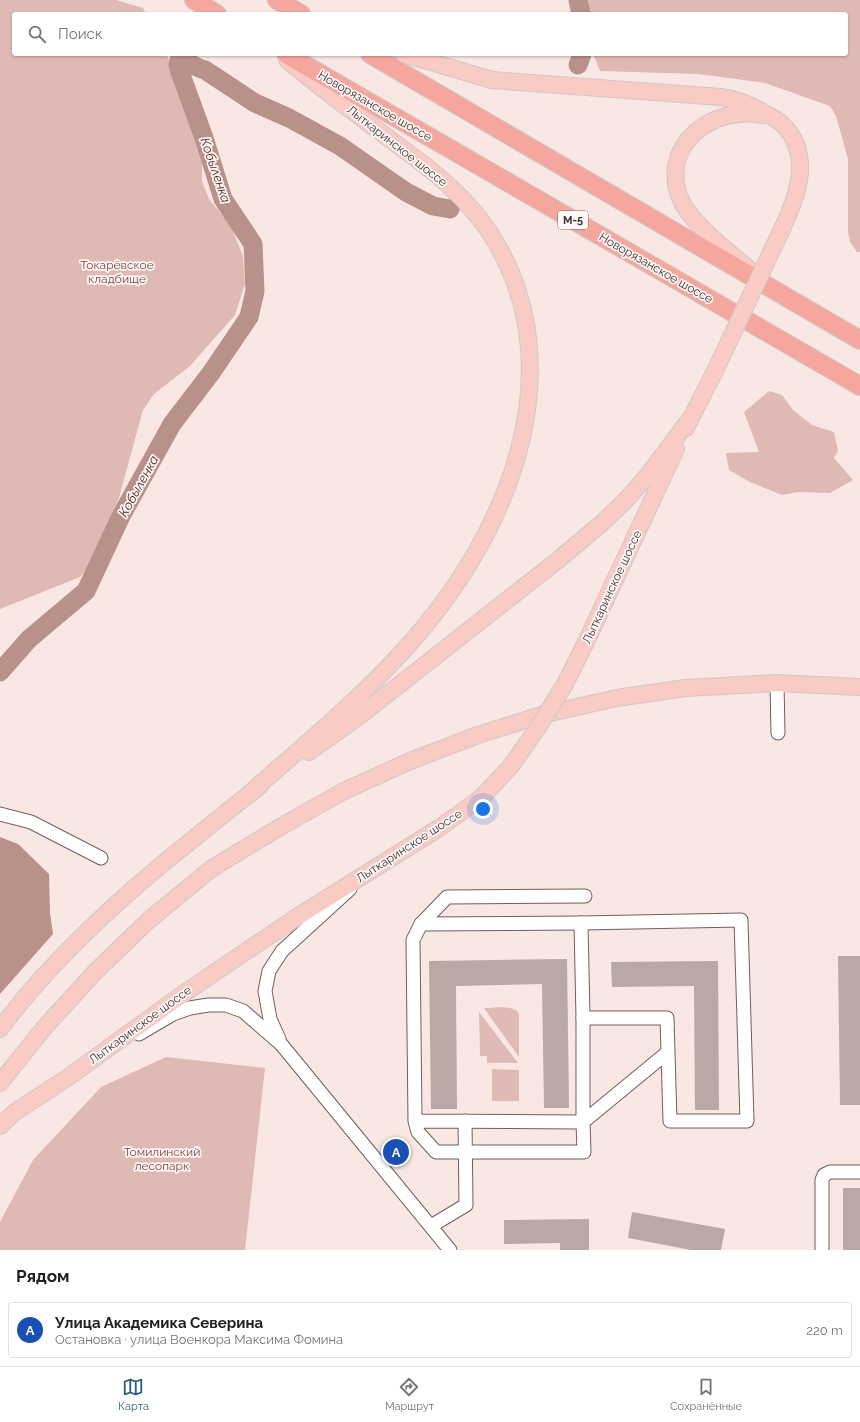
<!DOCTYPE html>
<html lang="ru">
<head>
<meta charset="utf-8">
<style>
	body { margin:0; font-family:Raleway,sans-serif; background:#f6f6f6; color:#202124 }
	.you { position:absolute; left:483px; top:809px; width:14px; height:14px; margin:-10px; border:3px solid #fff; border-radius:50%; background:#1a73e8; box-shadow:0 0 0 6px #1a73e833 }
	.badge { display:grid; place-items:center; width:26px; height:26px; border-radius:50%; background:#2c5d7a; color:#fff; font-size:13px; font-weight:700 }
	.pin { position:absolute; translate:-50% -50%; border:2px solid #fff; box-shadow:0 1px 4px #0006 }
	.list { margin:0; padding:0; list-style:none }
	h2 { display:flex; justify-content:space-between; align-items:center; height:52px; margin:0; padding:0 16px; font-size:17px }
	h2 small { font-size:13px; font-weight:400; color:#757577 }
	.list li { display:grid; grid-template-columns:26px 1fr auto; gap:12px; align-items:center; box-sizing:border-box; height:56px; margin:0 8px 8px; padding:0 8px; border:1px solid #e0e0e0; border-radius:4px }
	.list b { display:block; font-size:15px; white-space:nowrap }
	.list p { margin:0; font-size:13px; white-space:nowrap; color:#757577 }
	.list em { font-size:13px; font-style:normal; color:#757577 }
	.icon { flex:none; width:22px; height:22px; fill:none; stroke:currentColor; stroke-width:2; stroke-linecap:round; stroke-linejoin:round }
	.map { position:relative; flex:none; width:860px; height:1250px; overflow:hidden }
	.search { position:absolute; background:#fff; box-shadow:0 1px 3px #0004; left:12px; right:12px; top:12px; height:44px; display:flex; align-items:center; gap:10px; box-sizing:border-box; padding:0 14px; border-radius:4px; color:#757577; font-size:15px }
	.sheet { height:116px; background:#fff }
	nav { display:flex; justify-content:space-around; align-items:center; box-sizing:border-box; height:56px; border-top:1px solid #e0e0e0; background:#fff; font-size:11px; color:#757577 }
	nav a { display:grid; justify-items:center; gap:2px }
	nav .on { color:#2c5d7a }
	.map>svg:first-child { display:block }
</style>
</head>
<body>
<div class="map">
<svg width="860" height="1250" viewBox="0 0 860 1250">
	<rect width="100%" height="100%" fill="#f9e7e4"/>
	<!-- green -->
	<g fill="#dfbab5">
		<polygon points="0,0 116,0 143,8 146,14 14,14 14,54 166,54 185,90 202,144 202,181 209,199 231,226 243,256 245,284 235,315 190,366 154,394 143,410 119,498 88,567 80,577 0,609"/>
		<polygon points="583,0 860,0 860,252 857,252 850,242 848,232 848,159 836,116 830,106 765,83 698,74 600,71 593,54 846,54 846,14 586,14"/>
		<polygon points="769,391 782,395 793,410 812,425 834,432 838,451 834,458 853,480 830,493 798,492 782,495 750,482 729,470 726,453 759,452 744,412"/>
		<path d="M484,1008C494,1008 514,1004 519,1014V1057Z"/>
		<polygon points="479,1012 518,1063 487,1063 487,1056 480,1056"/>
		<polygon points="166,1057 265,1068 245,1250 0,1250 0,1222 33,1160 101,1087"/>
		<polygon points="492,1069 519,1070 519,1101 492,1101"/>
	</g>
	<!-- water -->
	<polygon fill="#b9918b" points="0,837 18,844 49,874 50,913 53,934 0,994"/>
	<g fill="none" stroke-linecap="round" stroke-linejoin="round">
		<!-- river -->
		<g stroke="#b9918b" stroke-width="19">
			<polyline points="578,0 581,14"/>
			<polyline points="578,65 582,54"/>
			<path d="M0,672L29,639L86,591L121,516L172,424L211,373L249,317L255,291L253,244L223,199L204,138L180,72L178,65L179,60C186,59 196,68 205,70L255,103L289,118L340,146L406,192L433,206L450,209"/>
		</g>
	</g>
	<!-- building -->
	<g fill="#b9a8a5">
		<polygon points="838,956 860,956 860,1105 840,1105"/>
		<polygon points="567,959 569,1108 544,1108 542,984 456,986 457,1109 431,1109 429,961"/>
		<polygon points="718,961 719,1110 695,1110 694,986 612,987 611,962"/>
		<rect x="843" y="1188" width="17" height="62"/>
		<polygon points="632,1212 725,1229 721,1250 691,1250 628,1238"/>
		<polygon points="589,1219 589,1250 560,1250 560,1243 504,1244 504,1220"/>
	</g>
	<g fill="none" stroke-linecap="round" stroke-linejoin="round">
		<!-- minor casing -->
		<g stroke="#6f605d" stroke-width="15">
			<g id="minor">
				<polyline points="777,683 778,733"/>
				<polyline points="0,814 31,822 101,858"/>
				<polyline points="581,923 583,1018"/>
				<polyline points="421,924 447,897 585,896"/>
				<polyline points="139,1034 173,1014 190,1008 208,1005 226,1005 243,1011 281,1044 450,1250"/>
				<polyline points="279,1039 270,1019 265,991 269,971 282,951 350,889"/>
				<polyline points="415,1121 583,1122 584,1152 436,1152 418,1132 415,1121 413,940 421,924 581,923 741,920 747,1121 670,1121 667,1018 583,1018 583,1122 668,1052"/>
				<polyline points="431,1226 466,1205 465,1121"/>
				<polyline points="822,1250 822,1180 824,1175 830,1172 860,1172"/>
			</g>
		</g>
		<!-- major casing -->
		<g stroke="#cccaca" stroke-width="18">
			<g id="major">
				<path d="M404,54L492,80L721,97C739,100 750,104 766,114C773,117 781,122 786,128C812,158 797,197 782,229"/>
				<path d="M750,270C728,251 691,224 680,198C659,145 713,105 762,115"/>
				<polyline points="686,428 715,371"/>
				<polyline points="587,640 676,449"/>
				<polyline points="309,752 357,718 558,560 602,523 626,500 648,475 690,419"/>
				<path d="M250,793C303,746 358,701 405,649C506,539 580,368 488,230C465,196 432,170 399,146C362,118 323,91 287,60"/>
				<path d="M0,1029C54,956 126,892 197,836C218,819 238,802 259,787"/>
				<polyline points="0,1083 44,1028 95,972 149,920 211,869 275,830 342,792 410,761 478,735 541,715 617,698 685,688 777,683 860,687"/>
				<polyline points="0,1126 15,1112 70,1076 183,994 297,917 439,828 481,798 511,766"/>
			</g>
		</g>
		<!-- highway casing -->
		<g stroke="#cccaca" stroke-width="20">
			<g id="highway">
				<polyline points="194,0 217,14"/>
				<polyline points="277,0 301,14"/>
				<polyline points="286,54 860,386"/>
				<polyline points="370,54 860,340"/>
			</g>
		</g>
		<!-- minor -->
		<use href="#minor" stroke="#fff" stroke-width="13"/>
		<!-- major -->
		<use href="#major" stroke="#facac4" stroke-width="16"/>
		<!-- highway -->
		<use href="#highway" stroke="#f6a79d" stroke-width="18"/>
		<!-- major-bridge casing -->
		<g stroke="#cccaca" stroke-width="18" stroke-linecap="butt">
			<g id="major-bridge">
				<polyline points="715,371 782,229"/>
				<polyline points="511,766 539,726 565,684 587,640"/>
			</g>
		</g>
		<!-- major-bridge -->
		<use href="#major-bridge" stroke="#facac4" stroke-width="16"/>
	</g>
	<g text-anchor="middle" stroke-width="3.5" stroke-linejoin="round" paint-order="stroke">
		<!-- shield labels -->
		<rect fill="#fef7f5" stroke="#766e6d" stroke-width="1" x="558" y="211" width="30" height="18" rx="3"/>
		<g font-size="11" font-weight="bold" fill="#3b3433">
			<text x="573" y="224">М-5</text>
		</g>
		<!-- street labels -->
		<g font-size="12" fill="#3b3433" stroke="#fef7f5">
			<text transform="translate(375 106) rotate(30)" y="4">Новорязанское шоссе</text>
			<text transform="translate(397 146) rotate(38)" y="4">Лыткаринское шоссе</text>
			<text transform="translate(656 268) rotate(30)" y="4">Новорязанское шоссе</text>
			<text transform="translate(612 587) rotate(-65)" y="4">Лыткаринское шоссе</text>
			<text transform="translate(409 846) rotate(-33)" y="4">Лыткаринское шоссе</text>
			<text transform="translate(140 1025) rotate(-36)" y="4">Лыткаринское шоссе</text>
		</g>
		<!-- park labels -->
		<g font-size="12" fill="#7e453e" stroke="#fef7f5">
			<text x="117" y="269">Токарёвское<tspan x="117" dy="14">кладбище</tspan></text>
			<text x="162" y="1156">Томилинский<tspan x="162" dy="14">лесопарк</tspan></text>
		</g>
		<!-- water labels -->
		<g font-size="13" font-style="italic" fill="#4d1a15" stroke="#fef7f5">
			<text transform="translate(216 170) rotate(71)" y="5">Кобыленка</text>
			<text transform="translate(138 486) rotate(-61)" y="5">Кобыленка</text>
		</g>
	</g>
</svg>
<div class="you"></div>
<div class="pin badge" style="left:396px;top:1152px;background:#1a4fb4">A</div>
<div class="search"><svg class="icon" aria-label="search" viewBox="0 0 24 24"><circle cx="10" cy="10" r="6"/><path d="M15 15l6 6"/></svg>Поиск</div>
</div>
<section class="sheet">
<h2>Рядом<small></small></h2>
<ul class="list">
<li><span class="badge" style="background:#1a4fb4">A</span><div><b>Улица Академика Северина</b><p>Остановка · улица Военкора Максима Фомина</p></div><em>220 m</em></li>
</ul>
</section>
<nav>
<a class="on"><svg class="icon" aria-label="map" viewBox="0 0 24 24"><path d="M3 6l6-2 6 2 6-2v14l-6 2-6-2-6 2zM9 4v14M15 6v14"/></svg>Карта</a>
<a><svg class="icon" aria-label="directions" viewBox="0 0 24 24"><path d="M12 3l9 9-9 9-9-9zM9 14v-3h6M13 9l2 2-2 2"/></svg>Маршрут</a>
<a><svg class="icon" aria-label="saved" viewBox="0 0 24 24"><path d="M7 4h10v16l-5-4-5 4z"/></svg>Сохранённые</a>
</nav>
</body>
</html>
